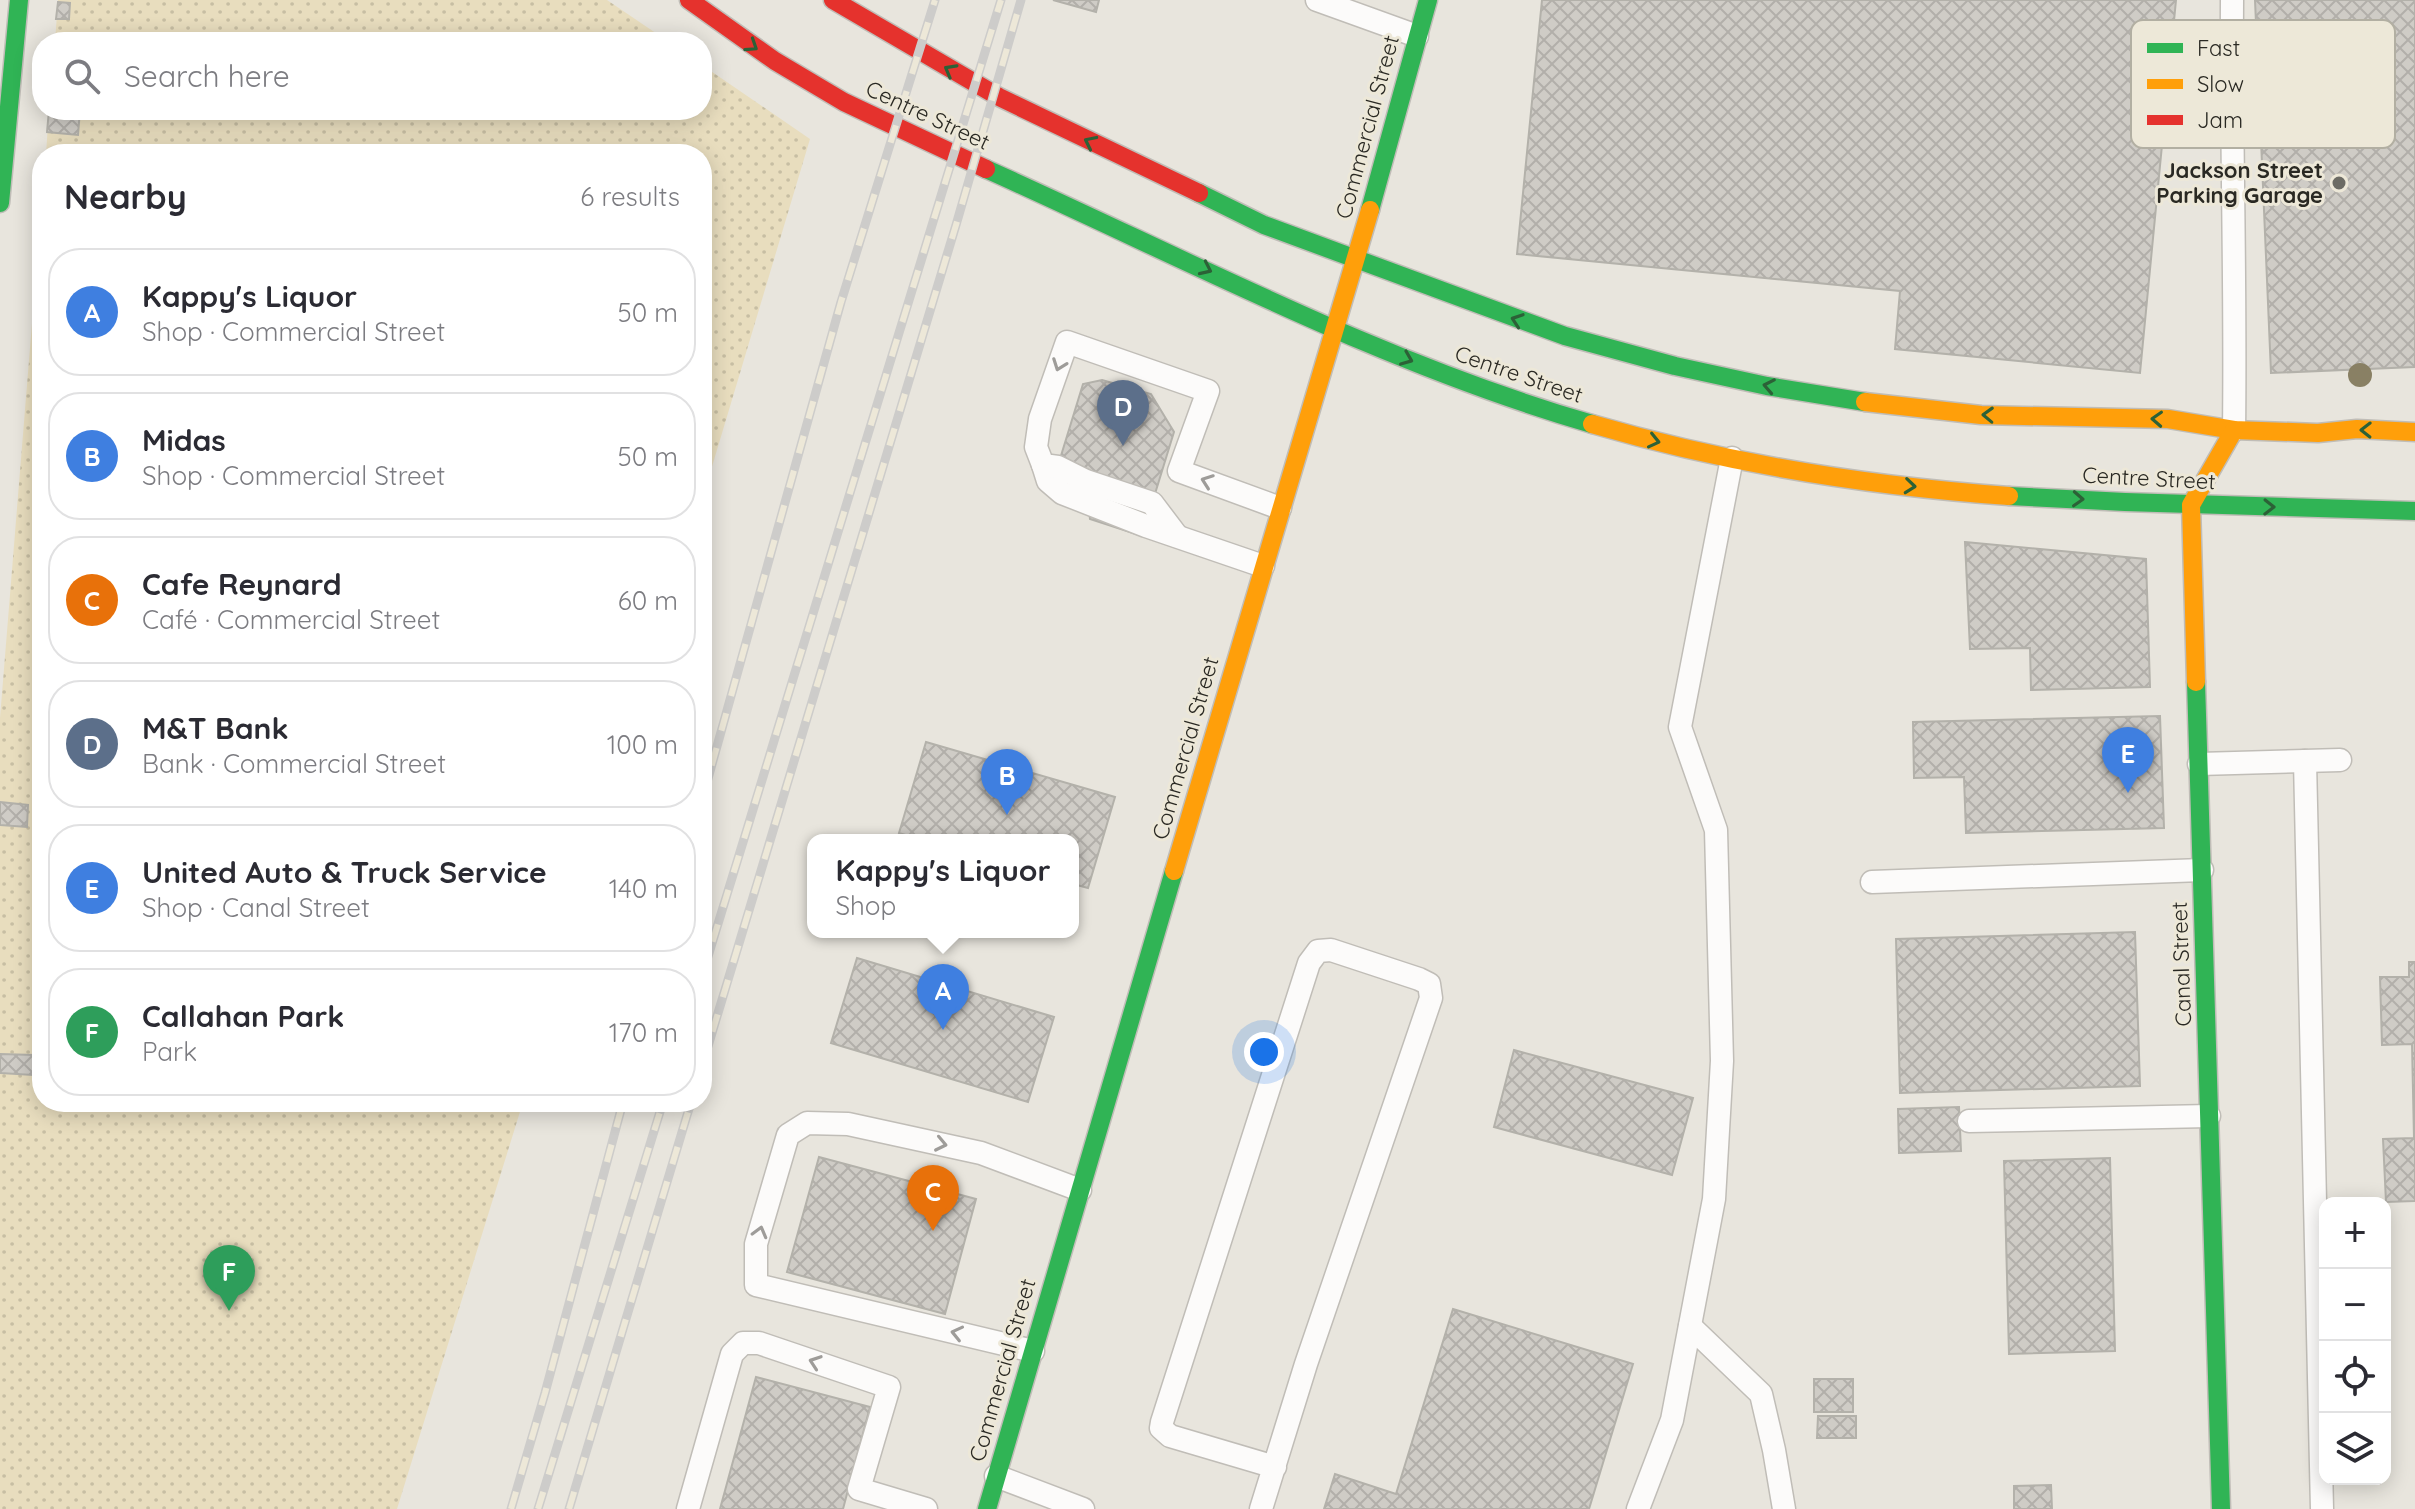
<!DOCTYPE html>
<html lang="en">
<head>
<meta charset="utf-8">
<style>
	body { margin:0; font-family:Quicksand,sans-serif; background:#f7f7f7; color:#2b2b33 }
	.controls { position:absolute; right:24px; bottom:24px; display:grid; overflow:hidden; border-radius:16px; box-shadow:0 4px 20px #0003 }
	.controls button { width:72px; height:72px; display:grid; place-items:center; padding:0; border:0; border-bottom:2px solid #e1e1e2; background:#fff; color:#2b2b33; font:40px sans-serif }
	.you { position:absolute; left:1264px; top:1052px; width:28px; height:28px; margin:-20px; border:6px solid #fff; border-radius:50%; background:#1a73e8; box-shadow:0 0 0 12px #1a73e833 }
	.badge { display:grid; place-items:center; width:52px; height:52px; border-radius:50%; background:#0f766e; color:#fff; font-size:26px; font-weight:700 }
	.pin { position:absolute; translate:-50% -66px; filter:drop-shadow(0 2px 4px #0008) }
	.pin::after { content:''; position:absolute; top:42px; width:28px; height:24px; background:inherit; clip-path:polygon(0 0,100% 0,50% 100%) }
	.popup { position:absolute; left:807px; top:834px; width:272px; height:104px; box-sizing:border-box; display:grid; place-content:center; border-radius:16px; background:#fff; filter:drop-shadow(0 2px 6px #0005); font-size:26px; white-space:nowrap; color:#7c7c81 }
	.popup b { font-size:30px; color:#2b2b33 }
	.popup::after { content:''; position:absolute; left:50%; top:100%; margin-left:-16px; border:16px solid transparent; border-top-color:#fff }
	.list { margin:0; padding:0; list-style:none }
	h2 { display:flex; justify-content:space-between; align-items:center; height:104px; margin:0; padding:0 32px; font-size:34px }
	h2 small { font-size:26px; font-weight:400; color:#7c7c81 }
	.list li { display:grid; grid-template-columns:52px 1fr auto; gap:24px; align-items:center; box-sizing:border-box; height:128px; margin:0 16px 16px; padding:0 16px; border:2px solid #e1e1e2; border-radius:32px }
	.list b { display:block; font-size:30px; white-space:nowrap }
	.list p { margin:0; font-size:26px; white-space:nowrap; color:#7c7c81 }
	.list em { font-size:26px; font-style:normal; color:#7c7c81 }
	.icon { flex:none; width:44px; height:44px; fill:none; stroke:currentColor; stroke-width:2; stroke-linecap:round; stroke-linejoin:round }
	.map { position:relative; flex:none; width:2415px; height:1509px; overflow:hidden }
	.search { position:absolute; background:#fff; box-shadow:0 4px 20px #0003; left:32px; top:32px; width:680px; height:88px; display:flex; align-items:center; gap:20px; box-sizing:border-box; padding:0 28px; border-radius:32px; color:#7c7c81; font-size:30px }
	.panel { position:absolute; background:#fff; box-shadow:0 4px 20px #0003; left:32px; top:144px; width:680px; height:968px; border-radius:32px }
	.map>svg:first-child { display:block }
</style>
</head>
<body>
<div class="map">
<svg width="2415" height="1509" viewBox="0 0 2415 1509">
	<defs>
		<pattern id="park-dots" width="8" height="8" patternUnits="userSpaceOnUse" patternTransform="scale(2)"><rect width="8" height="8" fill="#e8ddbe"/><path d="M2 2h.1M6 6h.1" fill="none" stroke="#c7bea3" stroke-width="1.8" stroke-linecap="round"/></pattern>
		<pattern id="building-cross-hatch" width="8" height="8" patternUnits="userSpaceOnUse" patternTransform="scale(2)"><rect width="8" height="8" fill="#cfccc6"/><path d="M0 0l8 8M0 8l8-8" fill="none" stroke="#b2afaa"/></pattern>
	</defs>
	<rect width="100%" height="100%" fill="#e8e5dd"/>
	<!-- park -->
	<g fill="url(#park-dots)">
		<polygon points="58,0 607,0 669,42 55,42"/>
		<polygon points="702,65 810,139 702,500 702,154 46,154 49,110 702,110"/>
		<polygon points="42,200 42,1102 523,1102 397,1509 0,1509 0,718"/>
	</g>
	<!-- building -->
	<g fill="url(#building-cross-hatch)" stroke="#b3b1aa" stroke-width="2">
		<polygon points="1053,0 1099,0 1096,12"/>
		<polygon points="1542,0 2176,0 2140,373 1895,349 1900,291 1517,254"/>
		<polygon points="2255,0 2415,0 2415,367 2271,373"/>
		<polygon points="58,2 70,3 69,19 56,19"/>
		<polygon points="49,110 80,110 78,135 47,132"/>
		<polygon points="1102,380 1151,394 1174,432 1142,536 1090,519 1084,469 1060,459 1083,384"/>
		<polygon points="1965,542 2146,559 2150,687 2031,690 2030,648 1970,649"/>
		<polygon points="2160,716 2164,828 1966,833 1964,777 1914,778 1913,722"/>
		<polygon points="926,742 1115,797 1088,888 1073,884 1073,840 922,840 899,833"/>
		<polygon points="0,802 28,805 27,827 0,825"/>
		<polygon points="2135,932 2140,1086 1900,1093 1896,939"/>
		<polygon points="857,958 1054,1017 1028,1102 831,1043"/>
		<polygon points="2409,962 2415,962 2415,1201 2386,1202 2383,1139 2414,1138 2412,1044 2382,1045 2380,977 2409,977"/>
		<polygon points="1514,1050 1693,1098 1672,1175 1494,1127"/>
		<polygon points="0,1054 34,1055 33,1075 0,1073"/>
		<polygon points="1959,1107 1961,1151 1899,1153 1898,1109"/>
		<polygon points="819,1157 976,1199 945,1314 787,1272"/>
		<polygon points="2110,1158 2115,1351 2009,1354 2004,1161"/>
		<polygon points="1453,1309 1633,1364 1589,1509 1324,1509 1335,1474 1396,1494"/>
		<polygon points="756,1377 870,1407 843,1509 720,1509"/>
		<rect x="1814" y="1379" width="39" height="33"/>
		<polygon points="1818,1416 1856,1416 1856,1438 1817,1438"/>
		<polygon points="2051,1485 2052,1509 2014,1509 2014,1486"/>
	</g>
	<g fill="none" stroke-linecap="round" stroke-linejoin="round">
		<!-- lane casing -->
		<g stroke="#c0bdb7" stroke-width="25">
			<g id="lane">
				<polyline points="1317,0 1417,36"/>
				<path d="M2232,0C2231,143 2236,287 2234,430"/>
				<polyline points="1043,465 1048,481 1062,493 1146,526 1263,566"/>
				<polyline points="1177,536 1152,503 1086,481 1058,467 1043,465 1036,447 1040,419 1067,342 1208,391 1179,471 1280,508"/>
				<polyline points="2305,761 2322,1509"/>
				<polyline points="2199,764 2340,760"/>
				<polyline points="1872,882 2202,870"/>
				<polyline points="1969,1121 2209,1116"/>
				<polyline points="1690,1326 1761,1394 1774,1450 1784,1509"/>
				<polyline points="1033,1351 756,1285 756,1244 788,1135 807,1123 848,1124 981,1153 1080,1190"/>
				<polyline points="996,1476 1083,1509"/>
				<polyline points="688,1509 732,1354 743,1343 759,1343 889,1387 859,1489 926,1509"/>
				<polyline points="1261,1509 1306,1364 1431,998 1429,984 1419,979 1331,950 1318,951 1309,963 1162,1422 1161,1428 1170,1436 1275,1467"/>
				<polyline points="1638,1509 1672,1420 1714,1199 1722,1061 1716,830 1680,727 1732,458"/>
			</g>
		</g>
		<!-- fast casing -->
		<g stroke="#c0bdb7" stroke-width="21">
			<g id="fast">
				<path d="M986,169C1185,258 1381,363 1592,424"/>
				<polyline points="1199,193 1264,225 1565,336 1675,366 1767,386 1865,402"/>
				<polyline points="0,203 19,0"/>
				<polyline points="1370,210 1428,0"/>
				<polyline points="2009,496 2125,502 2415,511"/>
				<polyline points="2196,682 2221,1509"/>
				<polyline points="987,1509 1174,871"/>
			</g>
		</g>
		<!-- slow casing -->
		<g stroke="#c0bdb7" stroke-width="21">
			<g id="slow">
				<polyline points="1865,402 1981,415 2168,419 2234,430 2318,433 2357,429 2415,432"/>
				<path d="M1592,424C1729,464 1868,486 2009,496"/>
				<polyline points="2196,682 2191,505 2234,430"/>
				<polyline points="1174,871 1370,210"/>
			</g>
		</g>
		<!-- jam casing -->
		<g stroke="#c0bdb7" stroke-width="21">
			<g id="jam">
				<polyline points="689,0 775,61 844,102 986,169"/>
				<polyline points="833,0 999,97 1199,193"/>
			</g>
		</g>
		<!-- lane -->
		<use href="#lane" stroke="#fcfbfa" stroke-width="22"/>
		<!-- fast -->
		<use href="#fast" stroke="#30b455" stroke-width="18"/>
		<!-- slow -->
		<use href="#slow" stroke="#ff9f0a" stroke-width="18"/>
		<!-- jam -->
		<use href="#jam" stroke="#e5322d" stroke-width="18"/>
		<!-- rail casing -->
		<g stroke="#cdccca" stroke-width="9">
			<g id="rail">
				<polyline points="702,800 841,302 935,0"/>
				<polyline points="702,976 1001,0"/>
				<polyline points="702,1066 956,225 1021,0"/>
				<polyline points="511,1509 545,1393 623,1102"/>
				<polyline points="538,1509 663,1102"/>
				<polyline points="569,1509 691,1102"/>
			</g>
		</g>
		<!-- rail -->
		<use href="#rail" stroke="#ede8d8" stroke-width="6" stroke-dasharray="18" stroke-linecap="butt"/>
	</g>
	<!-- trees -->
	<circle fill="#898064" cx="2360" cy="375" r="12"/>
	<!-- one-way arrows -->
	<defs><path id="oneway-chevron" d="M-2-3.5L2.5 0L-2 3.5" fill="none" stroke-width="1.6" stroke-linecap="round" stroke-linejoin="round" transform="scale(2)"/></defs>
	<g stroke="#2c6137">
		<use href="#oneway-chevron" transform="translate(752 46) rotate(33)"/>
		<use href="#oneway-chevron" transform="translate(950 70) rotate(-151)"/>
		<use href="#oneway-chevron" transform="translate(1090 142) rotate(-154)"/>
		<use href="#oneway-chevron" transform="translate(1206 269) rotate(25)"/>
		<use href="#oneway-chevron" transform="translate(1517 320) rotate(-161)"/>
		<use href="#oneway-chevron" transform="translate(1407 359) rotate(22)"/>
		<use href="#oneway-chevron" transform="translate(1769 386) rotate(-169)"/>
		<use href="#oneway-chevron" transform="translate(1988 415) rotate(-178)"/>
		<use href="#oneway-chevron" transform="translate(2157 419) rotate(-177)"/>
		<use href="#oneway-chevron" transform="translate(2366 430) rotate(-179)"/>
		<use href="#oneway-chevron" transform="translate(1654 441) rotate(13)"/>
		<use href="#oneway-chevron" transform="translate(1910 486) rotate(6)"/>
		<use href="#oneway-chevron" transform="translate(2078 499) rotate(3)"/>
		<use href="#oneway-chevron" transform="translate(2269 507) rotate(1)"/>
	</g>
	<g stroke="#9e9c99">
		<use href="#oneway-chevron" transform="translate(1059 365) rotate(110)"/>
		<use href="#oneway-chevron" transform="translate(1207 481) rotate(-160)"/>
		<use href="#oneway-chevron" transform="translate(941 1144) rotate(12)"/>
		<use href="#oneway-chevron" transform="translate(760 1232) rotate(-75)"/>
		<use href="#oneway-chevron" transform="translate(957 1333) rotate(-167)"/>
		<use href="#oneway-chevron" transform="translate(815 1362) rotate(-161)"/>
	</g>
	<!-- markers -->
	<circle fill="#6c6b64" stroke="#ede8d8" stroke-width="3" cx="2339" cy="183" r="8"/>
	<g text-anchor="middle" stroke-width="6" stroke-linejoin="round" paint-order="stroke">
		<!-- street labels -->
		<g font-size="22" fill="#2a2923" stroke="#ede8d8">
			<text transform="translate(928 115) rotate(25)" y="8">Centre Street</text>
			<text transform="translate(1367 127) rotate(-75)" y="8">Commercial Street</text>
			<text transform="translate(1519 374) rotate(19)" y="8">Centre Street</text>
			<text transform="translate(2149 478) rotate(3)" y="8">Centre Street</text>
			<text transform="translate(1185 748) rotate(-74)" y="8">Commercial Street</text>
			<text transform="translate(2181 964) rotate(-92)" y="8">Canal Street</text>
			<text transform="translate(1002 1370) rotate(-74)" y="8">Commercial Street</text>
		</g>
		<!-- poi labels -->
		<g font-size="22" font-weight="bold" fill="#2a2923" stroke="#ede8d8" text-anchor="end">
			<text x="2323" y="178">Jackson Street<tspan x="2323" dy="25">Parking Garage</tspan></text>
		</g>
	</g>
	<!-- legend -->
	<rect x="2131" y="20" width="264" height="128" rx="12" fill="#ede8d8" stroke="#b2afa2" stroke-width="2"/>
	<rect x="2147" y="43" width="36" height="10" fill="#30b455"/>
	<rect x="2147" y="79" width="36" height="10" fill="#ff9f0a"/>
	<rect x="2147" y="115" width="36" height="10" fill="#e5322d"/>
	<g font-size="22" fill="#2a2923">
		<text x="2197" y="56">Fast</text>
		<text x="2197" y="92">Slow</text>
		<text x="2197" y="128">Jam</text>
	</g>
</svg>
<div class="controls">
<button>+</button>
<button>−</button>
<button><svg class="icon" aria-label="locate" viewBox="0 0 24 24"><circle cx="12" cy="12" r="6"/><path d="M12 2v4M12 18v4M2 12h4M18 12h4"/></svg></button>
<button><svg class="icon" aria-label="layers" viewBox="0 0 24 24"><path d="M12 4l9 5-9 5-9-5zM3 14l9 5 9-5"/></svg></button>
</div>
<div class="you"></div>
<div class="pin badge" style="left:943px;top:1030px;background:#3f7fe0">A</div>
<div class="popup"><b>Kappy's Liquor</b>Shop</div>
<div class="pin badge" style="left:1007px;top:815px;background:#3f7fe0">B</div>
<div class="pin badge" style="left:933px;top:1231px;background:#e8710a">C</div>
<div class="pin badge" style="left:1123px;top:446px;background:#5c6f8a">D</div>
<div class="pin badge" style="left:2128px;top:793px;background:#3f7fe0">E</div>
<div class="pin badge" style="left:229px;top:1311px;background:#2e9e5b">F</div>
<div class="search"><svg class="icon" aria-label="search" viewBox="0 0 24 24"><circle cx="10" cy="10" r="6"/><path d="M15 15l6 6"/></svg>Search here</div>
<section class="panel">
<h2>Nearby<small>6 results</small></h2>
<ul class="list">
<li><span class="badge" style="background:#3f7fe0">A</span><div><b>Kappy's Liquor</b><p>Shop · Commercial Street</p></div><em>50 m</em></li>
<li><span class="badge" style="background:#3f7fe0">B</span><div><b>Midas</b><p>Shop · Commercial Street</p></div><em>50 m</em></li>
<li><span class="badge" style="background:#e8710a">C</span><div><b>Cafe Reynard</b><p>Café · Commercial Street</p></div><em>60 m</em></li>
<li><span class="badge" style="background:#5c6f8a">D</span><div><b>M&amp;T Bank</b><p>Bank · Commercial Street</p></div><em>100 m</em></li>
<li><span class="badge" style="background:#3f7fe0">E</span><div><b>United Auto &amp; Truck Service</b><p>Shop · Canal Street</p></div><em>140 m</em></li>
<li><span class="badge" style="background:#2e9e5b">F</span><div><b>Callahan Park</b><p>Park</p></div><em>170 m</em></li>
</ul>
</section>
</div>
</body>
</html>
